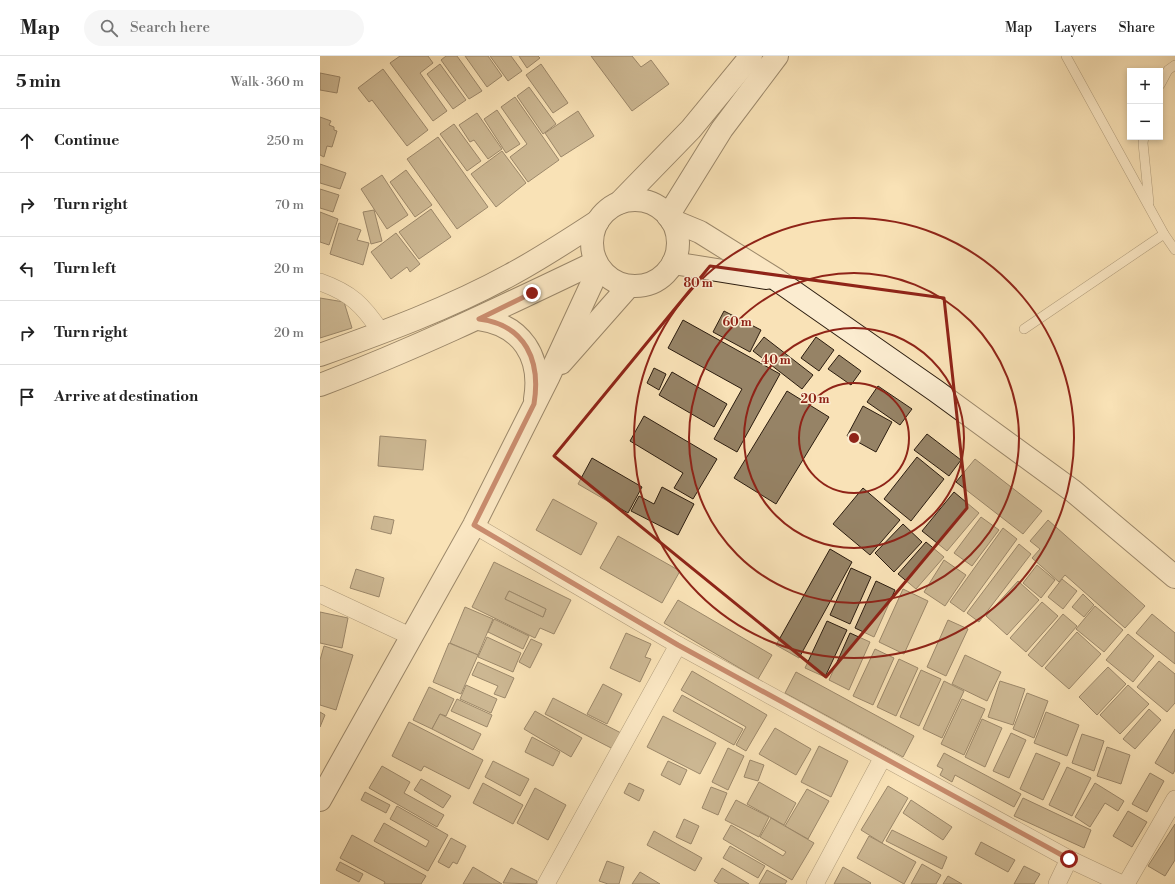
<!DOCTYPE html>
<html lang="en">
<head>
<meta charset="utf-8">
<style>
	body { margin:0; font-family:"Libre Bodoni",serif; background:#f6f6f6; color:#222 }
	.controls { position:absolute; right:12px; top:12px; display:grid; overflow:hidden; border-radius:0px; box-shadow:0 2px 6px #0003 }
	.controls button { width:36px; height:36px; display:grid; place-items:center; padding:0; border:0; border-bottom:1px solid #e0e0e0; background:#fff; color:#222; font:20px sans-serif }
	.stop { position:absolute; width:12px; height:12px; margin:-9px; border:3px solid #8f2418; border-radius:50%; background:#fff }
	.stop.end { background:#8f2418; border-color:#fff; box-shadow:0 1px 4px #0008 }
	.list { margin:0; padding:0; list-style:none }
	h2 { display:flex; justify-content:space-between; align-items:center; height:52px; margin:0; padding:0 16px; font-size:17px }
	h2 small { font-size:13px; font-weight:400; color:#767676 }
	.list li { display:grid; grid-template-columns:26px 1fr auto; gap:12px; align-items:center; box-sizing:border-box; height:64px; padding:0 16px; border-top:1px solid #e0e0e0 }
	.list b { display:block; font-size:15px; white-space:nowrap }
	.list em { font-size:13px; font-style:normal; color:#767676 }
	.icon { flex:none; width:22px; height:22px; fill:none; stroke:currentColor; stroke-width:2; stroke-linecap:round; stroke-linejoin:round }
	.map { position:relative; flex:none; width:855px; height:828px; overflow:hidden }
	header { display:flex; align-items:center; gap:24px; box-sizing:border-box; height:56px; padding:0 20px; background:#fff; border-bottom:1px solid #e0e0e0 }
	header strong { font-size:19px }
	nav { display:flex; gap:22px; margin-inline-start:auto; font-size:14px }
	.search { width:280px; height:36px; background:#f6f6f6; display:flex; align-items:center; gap:10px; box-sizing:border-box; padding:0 14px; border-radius:22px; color:#767676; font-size:15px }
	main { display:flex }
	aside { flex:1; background:#fff }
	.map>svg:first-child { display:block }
</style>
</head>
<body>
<header>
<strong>Map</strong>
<div class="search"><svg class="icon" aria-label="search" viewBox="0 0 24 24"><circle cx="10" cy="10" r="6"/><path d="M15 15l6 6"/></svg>Search here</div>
<nav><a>Map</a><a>Layers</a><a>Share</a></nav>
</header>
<main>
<aside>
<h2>5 min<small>Walk · 360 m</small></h2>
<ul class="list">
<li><svg class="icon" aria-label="ahead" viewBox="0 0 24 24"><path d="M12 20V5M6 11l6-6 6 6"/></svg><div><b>Continue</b></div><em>250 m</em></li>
<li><svg class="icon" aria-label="right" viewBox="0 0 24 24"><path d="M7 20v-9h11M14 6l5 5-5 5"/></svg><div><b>Turn right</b></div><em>70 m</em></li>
<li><svg class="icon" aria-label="left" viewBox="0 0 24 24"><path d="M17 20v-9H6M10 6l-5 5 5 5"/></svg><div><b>Turn left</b></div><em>20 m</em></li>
<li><svg class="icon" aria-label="right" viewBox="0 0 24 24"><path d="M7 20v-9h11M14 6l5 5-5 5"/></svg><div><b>Turn right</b></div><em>20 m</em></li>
<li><svg class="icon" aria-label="arrive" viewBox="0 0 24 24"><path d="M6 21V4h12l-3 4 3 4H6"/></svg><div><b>Arrive at destination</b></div></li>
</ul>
</aside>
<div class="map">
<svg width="855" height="828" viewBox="0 0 855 828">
	<rect width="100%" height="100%" fill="#f9e2b7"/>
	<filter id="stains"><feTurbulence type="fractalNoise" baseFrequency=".005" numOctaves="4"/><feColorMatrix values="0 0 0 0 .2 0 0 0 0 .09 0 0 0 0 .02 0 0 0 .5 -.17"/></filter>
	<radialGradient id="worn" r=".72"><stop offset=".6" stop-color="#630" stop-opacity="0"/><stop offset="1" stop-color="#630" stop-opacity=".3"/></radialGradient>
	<!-- building -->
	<g fill="#968366" stroke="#2b1c0f" fill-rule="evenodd">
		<polygon points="80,0 108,0 113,7 100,17 127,55 113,65 70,7"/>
		<polygon points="126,0 137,0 162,35 149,43 121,4"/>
		<polygon points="145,0 168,0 182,20 167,31"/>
		<polygon points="170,0 191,0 202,15 188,25"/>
		<polygon points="199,0 218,0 220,2 207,12"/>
		<polygon points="271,0 312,0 321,11 331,4 349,28 312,55"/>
		<polygon points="120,8 146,44 133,53 107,18"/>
		<polygon points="221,8 248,47 233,57 206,19"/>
		<polygon points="63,13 108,74 87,90 52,44 49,46 38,32"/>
		<polygon points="0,17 20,21 17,37 0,34"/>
		<polygon points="209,31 236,68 223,78 197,40"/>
		<polygon points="195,41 239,104 208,126 190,101 207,88 181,51"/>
		<polygon points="177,54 200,88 186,97 164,63"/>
		<polygon points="258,55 274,80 241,101 225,77"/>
		<polygon points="157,57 182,93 168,103 154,84 150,86 139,69"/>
		<polygon points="0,61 11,65 9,69 14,71 14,74 17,75 12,91 7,90 4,101 0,99"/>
		<polygon points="134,68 161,105 147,115 120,78"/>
		<polygon points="118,81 168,151 137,173 87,103"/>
		<polygon points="182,95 206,127 176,151 151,118"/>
		<polygon points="0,108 26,117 20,133 0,127"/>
		<polygon points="86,114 112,149 95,161 70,126"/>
		<polygon points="62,119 88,159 67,173 41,133"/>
		<polygon points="0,133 19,139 13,156 0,152"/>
		<polygon points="111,153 131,181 99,203 79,176"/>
		<polygon points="54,154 62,185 51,188 43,156"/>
		<polygon points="0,156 18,163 9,189 0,186"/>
		<polygon points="19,167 41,174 37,184 49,187 43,209 10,198"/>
		<polygon points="76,177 100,208 90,216 87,211 71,223 51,196"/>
		<polygon points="0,242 24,246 32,272 0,282"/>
		<polygon points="404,255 441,274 430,296 393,276"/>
		<polygon points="363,264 460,318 417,396 394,383 422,333 348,292"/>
		<polygon points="444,281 493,319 482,333 433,295"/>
		<polygon points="496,281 514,294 499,315 481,302"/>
		<polygon points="519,299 541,315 531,329 508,313"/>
		<polygon points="334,312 346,318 339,334 327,327"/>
		<polygon points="352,316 407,348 394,371 339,339"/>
		<polygon points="558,330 592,353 580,369 547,346"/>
		<polygon points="467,335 509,361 456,448 414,422"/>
		<polygon points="543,350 572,366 556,396 527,380"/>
		<polygon points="324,360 397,403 373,443 354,432 363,417 310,385"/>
		<polygon points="607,378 641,404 629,420 594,394"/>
		<polygon points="60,380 106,384 103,414 58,410"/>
		<polygon points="597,401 624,423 591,465 564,443"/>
		<polygon points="272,402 322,431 308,457 258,428"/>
		<polygon points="655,403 722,455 703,478 636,426"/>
		<polygon points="342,431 374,448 358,479 311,455 319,440 334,448"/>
		<polygon points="543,432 580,464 550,499 513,468"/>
		<polygon points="634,436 659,457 627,495 602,475"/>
		<polygon points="233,443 277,467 261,499 216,474"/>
		<polygon points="54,460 74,464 71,478 51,473"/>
		<polygon points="661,461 679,474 652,510 634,497"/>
		<polygon points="728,464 825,550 805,572 745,519 739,526 712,502 720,493 710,485"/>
		<polygon points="583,468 602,486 574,516 555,497"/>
		<polygon points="683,472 697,483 644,556 630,546"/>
		<polygon points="298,480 360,515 342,547 280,512"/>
		<polygon points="606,486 624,501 596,533 578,518"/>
		<polygon points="699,488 711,498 659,566 647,557"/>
		<polygon points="510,493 532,506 479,602 456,589"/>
		<polygon points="624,504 646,519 625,550 604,536"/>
		<path d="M174,506L251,544L234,578L220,572L215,582L152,551ZM189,535L226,553L223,561L185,543Z"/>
		<polygon points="717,509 735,524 721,542 703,527"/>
		<polygon points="531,512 551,521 530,568 510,559"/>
		<polygon points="36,513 64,522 59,541 30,532"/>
		<polygon points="742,523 757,535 743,553 728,541"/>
		<polygon points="556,525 575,534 554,581 535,572"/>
		<polygon points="698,525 719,544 687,579 666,560"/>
		<polygon points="583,533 608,545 584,598 559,586"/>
		<polygon points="189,535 226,553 223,561 185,543"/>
		<polygon points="763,538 774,549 764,561 752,551"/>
		<polygon points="358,544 452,599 438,623 344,567"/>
		<polygon points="722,546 738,560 706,596 690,582"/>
		<polygon points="775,550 803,574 784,596 756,573"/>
		<polygon points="145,551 173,563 158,599 130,587"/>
		<polygon points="0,556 28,562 22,592 0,587"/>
		<polygon points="743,558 757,570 722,611 708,599"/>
		<polygon points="832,558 855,577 855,608 816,577"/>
		<polygon points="174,563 209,580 203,593 168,576"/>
		<polygon points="628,564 648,573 626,620 607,611"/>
		<polygon points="507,565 527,574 505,621 485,612"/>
		<polygon points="757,576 781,598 749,633 725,612"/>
		<polygon points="306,577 331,588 325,601 331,603 320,626 290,612"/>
		<polygon points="530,577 550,586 529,634 509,624"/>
		<polygon points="808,578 834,600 813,626 786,604"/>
		<polygon points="167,581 201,597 193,616 158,601"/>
		<polygon points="211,583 222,588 210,612 199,606"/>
		<polygon points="129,587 158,599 141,638 113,626"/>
		<polygon points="4,590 33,599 16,654 0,649 0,604"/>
		<polygon points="555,593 574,602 553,649 533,640"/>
		<polygon points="645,599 681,616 667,645 632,628"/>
		<polygon points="579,603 598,612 576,660 557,651"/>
		<polygon points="839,605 855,618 855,647 847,656 817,631"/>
		<polygon points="158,606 194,622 185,642 174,638 178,630 152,619"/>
		<polygon points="788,611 806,628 777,659 759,641"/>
		<polygon points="601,614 621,623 599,670 580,661"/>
		<polygon points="372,615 447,659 426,695 416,689 426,671 361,634"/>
		<polygon points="476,616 594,680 583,701 465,637"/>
		<polygon points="624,625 644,635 622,682 603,673"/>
		<polygon points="680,625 705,633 693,669 668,661"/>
		<polygon points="283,628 302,638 287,668 267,658"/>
		<polygon points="146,629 177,643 171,657 140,643"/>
		<polygon points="808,629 829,648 800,678 780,659"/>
		<polygon points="109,631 134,643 126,660 120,658 112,673 93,664"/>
		<polygon points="707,637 728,645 714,682 693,673"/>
		<polygon points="362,639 423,673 414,689 353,655"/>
		<polygon points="233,642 303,678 295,694 225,658"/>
		<polygon points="137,643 172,659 167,671 131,655"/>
		<polygon points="642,643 665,653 644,699 621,688"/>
		<polygon points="829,653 841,664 815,693 803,683"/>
		<polygon points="215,655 262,682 251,701 204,673"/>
		<polygon points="0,656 5,659 0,671"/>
		<polygon points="726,656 759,669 747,700 714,687"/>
		<polygon points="120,658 161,678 153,694 112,673"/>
		<polygon points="343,660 396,687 380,718 327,691"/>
		<polygon points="662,663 682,672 665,711 645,701"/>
		<polygon points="89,666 163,704 149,733 104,710 101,715 72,700"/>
		<polygon points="455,672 491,693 476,719 439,698"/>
		<polygon points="855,673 855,714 853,718 835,707"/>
		<polygon points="691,677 706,684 689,722 673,715"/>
		<polygon points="762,678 784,685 774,715 752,707"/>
		<polygon points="212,681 240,696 233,710 205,696"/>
		<polygon points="499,690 528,705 511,741 481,726"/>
		<polygon points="787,691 810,699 801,728 777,720"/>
		<polygon points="408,692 424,700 408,734 392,726"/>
		<polygon points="624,697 701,738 694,751 635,719 632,726 620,719 623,713 617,710"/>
		<polygon points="716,697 740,707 723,744 700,733"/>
		<polygon points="430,704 444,709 438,725 424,721"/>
		<polygon points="173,705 209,723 200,740 165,721"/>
		<polygon points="348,705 367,714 360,729 341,719"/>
		<polygon points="62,710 90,726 84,737 124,759 117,771 49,732"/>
		<polygon points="747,711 771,722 752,760 729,749"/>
		<polygon points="830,717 844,725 827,756 812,748"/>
		<polygon points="101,723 131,740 123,752 94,734"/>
		<polygon points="439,726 476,747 464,769 427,748"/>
		<polygon points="163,727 203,749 193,768 153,747"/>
		<polygon points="309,727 324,734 319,745 304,737"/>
		<polygon points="775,727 804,745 798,755 785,747 770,771 755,761"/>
		<polygon points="568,730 588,742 562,787 541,774"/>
		<polygon points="391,731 407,737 398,759 382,752"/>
		<polygon points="215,732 246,749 228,784 197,767"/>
		<polygon points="487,733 509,745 488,783 465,770"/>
		<polygon points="45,736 70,749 66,757 41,744"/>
		<polygon points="703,742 771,774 764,792 694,760"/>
		<polygon points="416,744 449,761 439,781 405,764"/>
		<polygon points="591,744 632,771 623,784 583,757"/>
		<polygon points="77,750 128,779 108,815 54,785 64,767 106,791 109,785 70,763"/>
		<polygon points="808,755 827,766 812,791 793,780"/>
		<polygon points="451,762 494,787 472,824 403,783 411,769 463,800 466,796 440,781"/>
		<polygon points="364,763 379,770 371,788 356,781"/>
		<polygon points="855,768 855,804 845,820 828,810"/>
		<polygon points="572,774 627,801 622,813 566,785"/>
		<polygon points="334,775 382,802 375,815 327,789"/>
		<polygon points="32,779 106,820 101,828 64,828 65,826 20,802"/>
		<polygon points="549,780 596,806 584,828 537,802"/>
		<polygon points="131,782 146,790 137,808 133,806 129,812 118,806"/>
		<polygon points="661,786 695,804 688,816 655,798"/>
		<polygon points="410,790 445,810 438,822 403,802"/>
		<polygon points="287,805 304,811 299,828 288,828 279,825"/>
		<polygon points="20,806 43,818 39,826 16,814"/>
		<polygon points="602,808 621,819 616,828 591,828"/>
		<polygon points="704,810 720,818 714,828 694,828"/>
		<polygon points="153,811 182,828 143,828"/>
		<polygon points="523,811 551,827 550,828 514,828"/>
		<polygon points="191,812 217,825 216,828 183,827"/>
		<polygon points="402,812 429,828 399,828 394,825"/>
		<polygon points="447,814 467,825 465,828 439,828"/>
		<polygon points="320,816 340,828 312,828"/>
		<polygon points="628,820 642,828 623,828"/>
	</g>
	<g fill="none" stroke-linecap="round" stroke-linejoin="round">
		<!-- lane casing -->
		<g stroke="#5e4e39" stroke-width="10">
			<g id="lane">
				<polyline points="746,0 844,178 855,194"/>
				<polyline points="840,29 848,14 855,9"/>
				<polyline points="824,81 823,87 829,147"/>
				<polyline points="704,273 844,178"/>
			</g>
		</g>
		<!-- street casing -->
		<g stroke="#5e4e39" stroke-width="18">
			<g id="street">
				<path d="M0,226C31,237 43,249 61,276"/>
				<polyline points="154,469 358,589 749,803 802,828"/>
				<polyline points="0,538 90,580"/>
				<polyline points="226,828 358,589"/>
				<polyline points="495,828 563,701"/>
				<polyline points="737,828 749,803"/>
				<polyline points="806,828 855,743"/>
			</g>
		</g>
		<!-- secondary casing -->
		<g stroke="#2b1c0f" stroke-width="24">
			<g id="secondary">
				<circle cx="315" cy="187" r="43"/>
				<polyline points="299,147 371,73 431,0"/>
				<polyline points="348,160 402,73 457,0"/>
				<polyline points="351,164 380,176 457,224 616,335 753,435 855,521"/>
				<polyline points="353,207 446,222"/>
				<path d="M159,263C202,269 222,301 215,343"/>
				<path d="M0,299C64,276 130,252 190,219C220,203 249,184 278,165"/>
				<polyline points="241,307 309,230"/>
				<path d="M0,329C95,293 184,250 276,206"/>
				<polyline points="0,744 154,469 229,320 279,212"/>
			</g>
		</g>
		<!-- lane -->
		<use href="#lane" stroke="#fbecd0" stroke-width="9"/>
		<!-- street -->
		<use href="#street" stroke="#fbecd0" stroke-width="17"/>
		<!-- secondary -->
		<use href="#secondary" stroke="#fbecd0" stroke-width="22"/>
	</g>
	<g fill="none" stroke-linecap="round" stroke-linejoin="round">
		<!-- route -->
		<path stroke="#8f2418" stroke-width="5" d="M212,237L159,263C206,269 221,305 214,348L154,469L358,589L749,803"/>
	</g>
	<!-- marked area -->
	<path d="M0 0H855V828H0ZM390,210L624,242L647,452L506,621L234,400Z" fill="#f9e2b7" fill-opacity=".55" fill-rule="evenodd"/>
	<path fill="none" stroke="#8f2418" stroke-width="3" stroke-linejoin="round" d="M390,210L624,242L647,452L506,621L234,400Z"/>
	<!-- distance rings -->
	<g fill="none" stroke="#8f2418" stroke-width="2">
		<circle cx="534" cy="382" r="55"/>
		<circle cx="534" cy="382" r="110"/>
		<circle cx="534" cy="382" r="165"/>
		<circle cx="534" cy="382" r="220"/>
	</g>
	<circle cx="534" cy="382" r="6" fill="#8f2418" stroke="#fbecd0" stroke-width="2"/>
	<g font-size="12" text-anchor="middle" font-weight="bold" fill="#8f2418" stroke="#fbecd0" stroke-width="3" stroke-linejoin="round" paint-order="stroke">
		<text x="378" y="231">80 m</text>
		<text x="417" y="270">60 m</text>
		<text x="456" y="308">40 m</text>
		<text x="495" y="347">20 m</text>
	</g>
	<rect width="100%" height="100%" filter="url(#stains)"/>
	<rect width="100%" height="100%" fill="url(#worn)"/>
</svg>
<div class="controls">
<button>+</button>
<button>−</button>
</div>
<div class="stop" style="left:749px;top:803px"></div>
<div class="stop end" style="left:212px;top:237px"></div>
</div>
</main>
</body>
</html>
